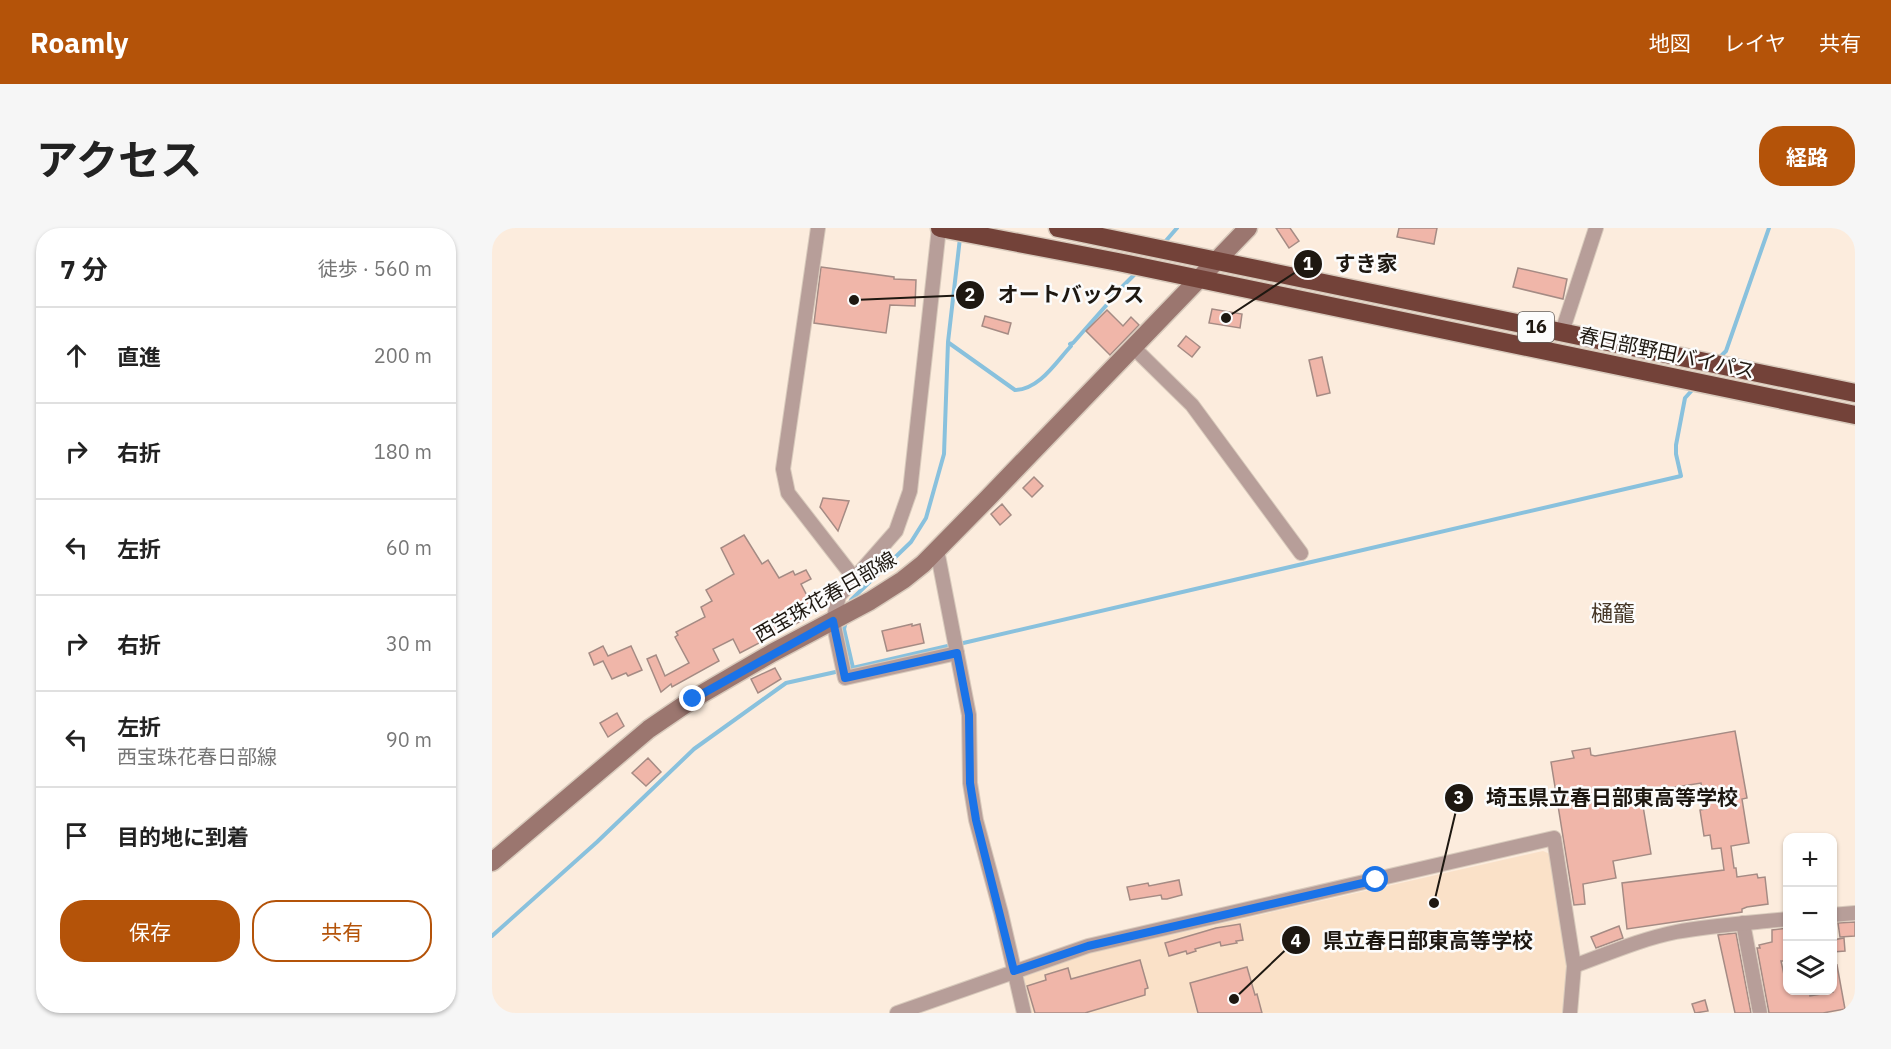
<!DOCTYPE html>
<html lang="ja">
<head>
<meta charset="utf-8">
<style>
	body { margin:0; font-family:"IBM Plex Sans","Noto Sans JP",sans-serif; background:#f6f6f6; color:#222 }
	.controls { position:absolute; right:18px; bottom:18px; display:grid; overflow:hidden; border-radius:12px; box-shadow:0 2px 4px #0004 }
	.controls button { width:54px; height:54px; display:grid; place-items:center; padding:0; border:0; border-bottom:2px solid #e0e0e0; background:#fff; color:#222; font:30px sans-serif }
	.stop { position:absolute; width:18px; height:18px; margin:-14px; border:4px solid #1a73e8; border-radius:50%; background:#fff }
	.stop.end { background:#1a73e8; border-color:#fff; box-shadow:0 2px 6px #0008 }
	.list { margin:0; padding:0; list-style:none }
	h2 { display:flex; justify-content:space-between; align-items:center; height:78px; margin:0; padding:0 24px; font-size:26px }
	h2 small { font-size:20px; font-weight:400; color:#767676 }
	.list li { display:grid; grid-template-columns:39px 1fr auto; gap:18px; align-items:center; box-sizing:border-box; height:96px; padding:0 24px; border-top:2px solid #e0e0e0 }
	.list b { display:block; font-size:22px; white-space:nowrap }
	.list p { margin:0; font-size:20px; white-space:nowrap; color:#767676 }
	.list em { font-size:20px; font-style:normal; color:#767676 }
	.actions { display:flex; gap:12px; padding:18px 24px }
	.actions a { flex:1; padding:14px 0; border:2px solid #b45309; border-radius:24px; text-align:center; font-size:21px; color:#b45309 }
	.actions .main { background:#b45309; color:#fff }
	.icon { flex:none; width:33px; height:33px; fill:none; stroke:currentColor; stroke-width:2; stroke-linecap:round; stroke-linejoin:round }
	.map { position:relative; flex:none; width:1363px; height:785px; overflow:hidden; border-radius:24px }
	header { display:flex; align-items:center; gap:36px; box-sizing:border-box; height:84px; padding:0 30px; background:#b45309; color:#fff }
	header strong { font-size:28px }
	nav { display:flex; gap:33px; margin-inline-start:auto; font-size:21px }
	.intro { display:flex; align-items:center; justify-content:space-between; box-sizing:border-box; height:144px; padding:0 36px }
	h1 { margin:0; font-size:42px }
	.button { padding:15px 27px; border-radius:24px; background:#b45309; color:#fff; font-size:21px; font-weight:700 }
	main { display:flex; gap:36px; padding:0 36px }
	aside { flex:1; background:#fff; border-radius:24px; box-shadow:0 2px 4px #0004 }
	.map>svg:first-child { display:block }
</style>
</head>
<body>
<header>
<strong>Roamly</strong>
<nav><a>地図</a><a>レイヤ</a><a>共有</a></nav>
</header>
<div class="intro"><h1>アクセス</h1><a class="button">経路</a></div>
<main>
<aside>
<h2>7 分<small>徒歩 · 560 m</small></h2>
<ul class="list">
<li><svg class="icon" aria-label="ahead" viewBox="0 0 24 24"><path d="M12 20V5M6 11l6-6 6 6"/></svg><div><b>直進</b></div><em>200 m</em></li>
<li><svg class="icon" aria-label="right" viewBox="0 0 24 24"><path d="M7 20v-9h11M14 6l5 5-5 5"/></svg><div><b>右折</b></div><em>180 m</em></li>
<li><svg class="icon" aria-label="left" viewBox="0 0 24 24"><path d="M17 20v-9H6M10 6l-5 5 5 5"/></svg><div><b>左折</b></div><em>60 m</em></li>
<li><svg class="icon" aria-label="right" viewBox="0 0 24 24"><path d="M7 20v-9h11M14 6l5 5-5 5"/></svg><div><b>右折</b></div><em>30 m</em></li>
<li><svg class="icon" aria-label="left" viewBox="0 0 24 24"><path d="M17 20v-9H6M10 6l-5 5 5 5"/></svg><div><b>左折</b><p>西宝珠花春日部線</p></div><em>90 m</em></li>
<li><svg class="icon" aria-label="arrive" viewBox="0 0 24 24"><path d="M6 21V4h12l-3 4 3 4H6"/></svg><div><b>目的地に到着</b></div></li>
</ul>
<div class="actions"><a class="main">保存</a><a>共有</a></div>
</aside>
<div class="map">
<svg width="1363" height="785" viewBox="0 0 1363 785">
	<rect width="100%" height="100%" fill="#fcecdd"/>
	<!-- built -->
	<polygon fill="#fae1c8" points="1051,623 1058,626 1076,740 1073,785 540,785 531,749 599,725"/>
	<g fill="none" stroke-linecap="round" stroke-linejoin="round">
		<!-- stream -->
		<g stroke="#89c1dd" stroke-width="4">
			<polyline points="672,15 685,0"/>
			<path d="M457,115L523,162C547,162 564,134 579,118L578,116L581,115L619,72L618,71L646,43"/>
			<polyline points="1227,130 1234,123 1277,0"/>
			<polyline points="358,377 359,372 419,314 434,290 452,226 456,114 468,10"/>
			<polyline points="354,393 352,401 361,440"/>
			<polyline points="467,416 1189,248 1184,226 1184,217 1193,170 1203,159"/>
			<polyline points="356,441 460,417"/>
			<polyline points="0,708 105,614 202,521 294,455 348,443"/>
		</g>
	</g>
	<!-- building -->
	<g fill="#f0b6a9" stroke="#a58b84" stroke-width="1.5">
		<polygon points="784,0 798,0 807,13 797,20"/>
		<polygon points="907,0 945,0 942,16 905,9"/>
		<polygon points="329,39 402,49 402,51 424,52 423,78 398,77 394,105 322,95"/>
		<polygon points="1026,40 1075,51 1071,71 1021,59"/>
		<polygon points="720,81 750,86 748,100 717,95"/>
		<polygon points="615,82 631,98 639,89 647,97 618,127 594,103"/>
		<polygon points="493,88 519,95 516,106 490,98"/>
		<polygon points="694,108 708,119 700,129 686,118"/>
		<polygon points="830,129 838,165 825,168 817,132"/>
		<polygon points="542,249 551,258 540,269 531,260"/>
		<polygon points="331,270 357,273 346,303 328,279"/>
		<polygon points="510,276 519,287 508,297 499,286"/>
		<polygon points="252,307 270,336 276,332 287,350 301,343 303,347 314,342 319,351 309,356 323,383 312,389 313,391 248,425 241,411 221,421 227,433 180,459 179,456 169,464 155,431 164,427 173,448 197,435 183,409 186,407 184,404 213,389 209,379 220,373 214,362 242,346 229,320"/>
		<polygon points="420,396 420,398 428,396 432,415 395,423 390,403"/>
		<polygon points="111,418 116,428 139,418 150,442 136,448 134,445 120,451 111,433 102,437 97,425"/>
		<polygon points="283,440 289,451 266,465 259,451"/>
		<polygon points="125,485 132,498 116,509 108,495"/>
		<polygon points="1243,503 1255,570 1250,571 1257,615 1239,618 1242,640 1244,640 1245,649 1265,646 1266,650 1273,649 1276,676 1255,679 1250,681 1250,684 1135,701 1130,655 1232,642 1229,620 1220,621 1218,607 1212,608 1208,582 1214,581 1209,555 1178,560 1178,565 1169,566 1168,562 1149,566 1159,626 1121,633 1124,650 1091,656 1093,676 1082,677 1059,534 1082,530 1080,523 1098,520 1099,527 1103,528"/>
		<polygon points="156,530 169,544 154,558 140,545"/>
		<polygon points="687,652 690,667 675,671 670,671 669,667 638,672 635,659 656,655 657,658"/>
		<polygon points="1363,694 1363,708 1348,709 1346,695"/>
		<polygon points="748,696 751,712 744,713 745,715 729,718 728,714 703,721 704,723 695,726 694,723 677,728 673,715 724,700"/>
		<polygon points="1127,698 1131,710 1104,720 1099,709"/>
		<polygon points="1296,700 1296,733 1289,733 1294,756 1296,755 1296,762 1317,762 1318,768 1341,764 1341,738 1345,737 1353,781 1331,785 1277,785 1265,720 1268,720 1267,717 1280,714 1280,702"/>
		<polygon points="1244,705 1259,785 1243,785 1226,707"/>
		<polygon points="1352,710 1353,723 1341,724 1341,712"/>
		<polygon points="648,732 656,760 653,761 653,767 593,785 543,785 535,758 554,752 553,747 576,740 579,751"/>
		<polygon points="755,739 763,767 765,766 770,785 706,785 698,755"/>
		<polygon points="1213,772 1216,783 1203,785 1200,776"/>
	</g>
	<g fill="none" stroke-linecap="round" stroke-linejoin="round">
		<!-- street casing -->
		<g stroke="#d8cabc" stroke-width="16">
			<g id="street">
				<polyline points="326,0 291,241 296,265 362,350"/>
				<polyline points="447,0 418,263 404,303 347,368 341,393 353,450 465,425"/>
				<polyline points="1070,104 1104,0"/>
				<polyline points="642,120 700,177 809,325"/>
				<polyline points="445,322 477,487 478,555 484,592 509,685 532,785"/>
				<polyline points="1340,687 1363,685"/>
				<polyline points="1251,695 1268,785"/>
				<path d="M1082,738C1115,726 1149,711 1184,704C1221,697 1258,695 1296,691"/>
				<polyline points="405,785 596,718 1062,610 1082,738 1078,785"/>
			</g>
		</g>
		<!-- secondary casing -->
		<g stroke="#d8cabc" stroke-width="21">
			<polyline id="secondary" points="0,634 157,501 201,471 280,425 378,373 411,352 431,336 495,271 756,0"/>
		</g>
		<!-- highway casing -->
		<g stroke="#d8cabc" stroke-width="21">
			<g id="highway">
				<polyline points="448,0 626,34 1363,187"/>
				<polyline points="566,0 1363,165"/>
			</g>
		</g>
		<!-- street -->
		<use href="#street" stroke="#b79e99" stroke-width="14"/>
		<!-- secondary -->
		<use href="#secondary" stroke="#9b766f" stroke-width="18"/>
		<!-- highway -->
		<use href="#highway" stroke="#734239" stroke-width="18"/>
	</g>
	<g fill="none" stroke-linecap="round" stroke-linejoin="round">
		<!-- route -->
		<polyline stroke="#1a73e8" stroke-width="8" points="201,471 341,393 353,450 465,425 477,487 478,555 484,592 522,743 596,718 884,652"/>
	</g>
	<g text-anchor="middle" stroke-width="5" stroke-linejoin="round" paint-order="stroke">
		<!-- shield labels -->
		<rect fill="#fcfcfc" stroke="#615c58" stroke-width="1.5" x="1026" y="84" width="36" height="30" rx="4.5"/>
		<g font-size="18" font-weight="bold" fill="#1e1811">
			<text x="1044" y="105">16</text>
		</g>
		<!-- street labels -->
		<g font-size="20" fill="#1e1811" stroke="#fcfcfc">
			<text transform="translate(1175 125) rotate(12)" y="7">春日部野田バイパス</text>
			<text transform="translate(333 369) rotate(-30)" y="7">西宝珠花春日部線</text>
		</g>
		<!-- quarter labels -->
		<g font-size="22" fill="#453626" stroke="#fcfcfc">
			<text x="1121" y="393">樋籠</text>
		</g>
	</g>
	<!-- callouts -->
	<path fill="none" stroke="#1e1811" stroke-width="2" d="M734 90L816 36M362 72L478 67M942 675L967 570M742 771L804 712"/>
	<g fill="#1e1811" stroke="#fcfcfc" stroke-width="2">
		<circle cx="734" cy="90" r="6"/>
		<circle cx="362" cy="72" r="6"/>
		<circle cx="942" cy="675" r="6"/>
		<circle cx="742" cy="771" r="6"/>
		<circle cx="816" cy="36" r="15"/>
		<circle cx="478" cy="67" r="15"/>
		<circle cx="967" cy="570" r="15"/>
		<circle cx="804" cy="712" r="15"/>
	</g>
	<g font-size="18" text-anchor="middle" font-weight="bold" fill="#fff">
		<text x="816" y="42">1</text>
		<text x="478" y="73">2</text>
		<text x="967" y="576">3</text>
		<text x="804" y="719">4</text>
	</g>
	<g font-size="21" text-anchor="middle" font-weight="bold" fill="#1e1811" stroke="#fcfcfc" stroke-width="5" stroke-linejoin="round" paint-order="stroke">
		<text x="874" y="43">すき家</text>
		<text x="579" y="74">オートバックス</text>
		<text x="1120" y="577">埼玉県立春日部東高等学校</text>
		<text x="936" y="720">県立春日部東高等学校</text>
	</g>
</svg>
<div class="controls">
<button>+</button>
<button>−</button>
<button><svg class="icon" aria-label="layers" viewBox="0 0 24 24"><path d="M12 4l9 5-9 5-9-5zM3 14l9 5 9-5"/></svg></button>
</div>
<div class="stop" style="left:884px;top:652px"></div>
<div class="stop end" style="left:201px;top:471px"></div>
</div>
</main>
</body>
</html>
